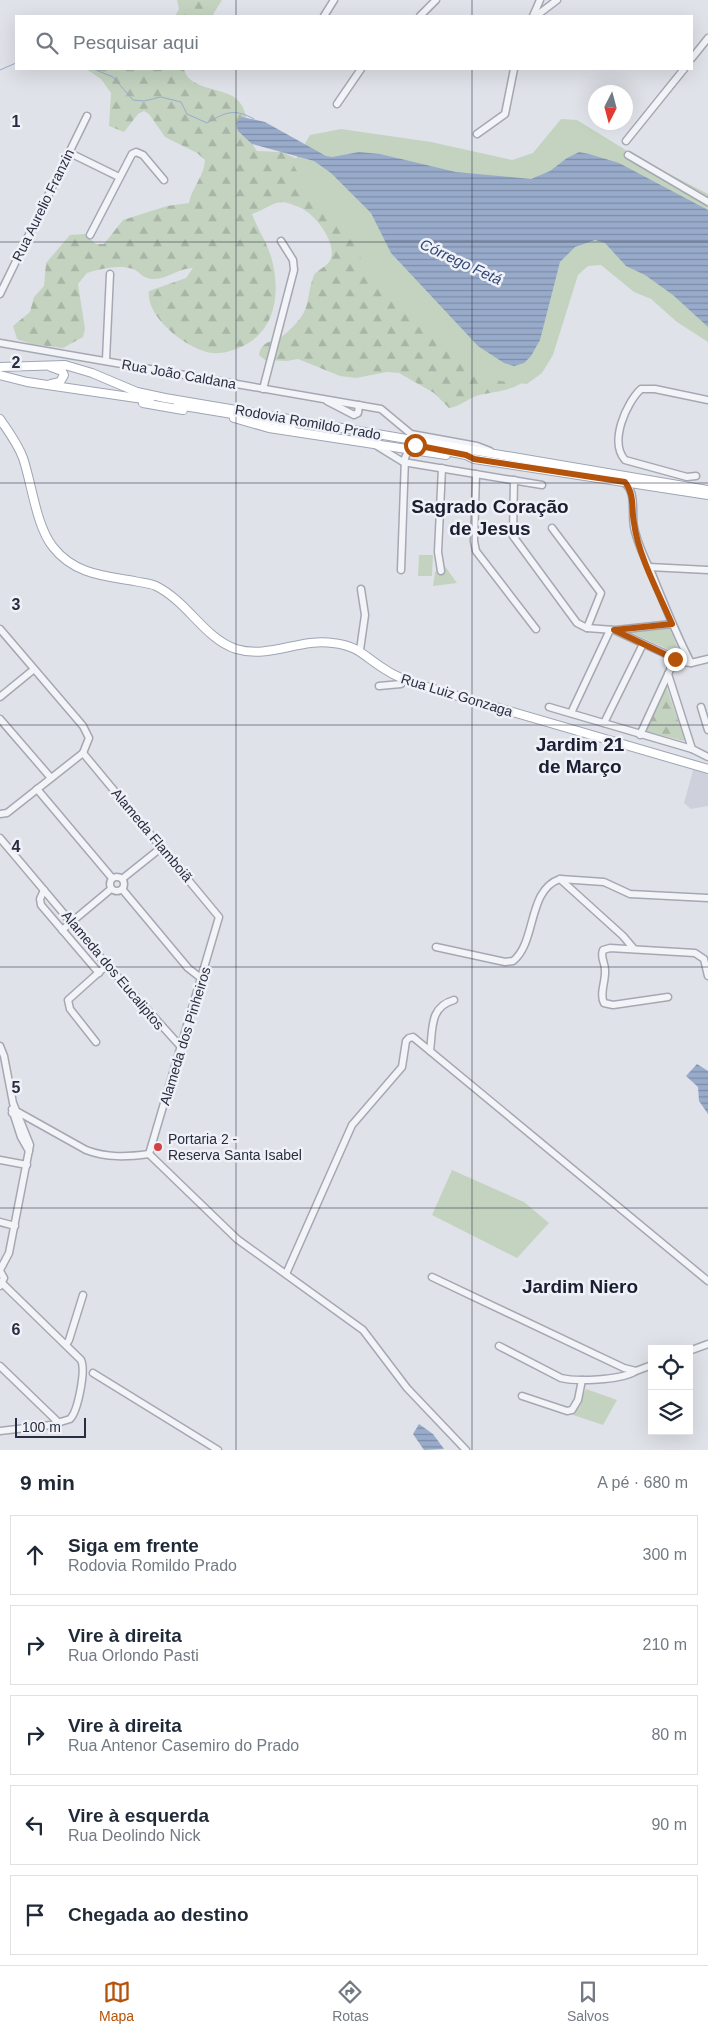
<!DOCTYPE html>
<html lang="pt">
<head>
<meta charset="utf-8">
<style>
	body { margin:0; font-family:Arial,sans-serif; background:#f2f2f3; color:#1f2937 }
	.controls { position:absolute; right:15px; bottom:15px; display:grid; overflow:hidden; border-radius:0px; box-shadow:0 5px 20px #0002 }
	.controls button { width:45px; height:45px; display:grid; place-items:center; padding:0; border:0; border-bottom:1px solid #e0e1e3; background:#fff; color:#1f2937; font:25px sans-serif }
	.compass { position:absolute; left:588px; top:85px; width:45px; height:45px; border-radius:50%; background:#fff; box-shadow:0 5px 20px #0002; rotate:186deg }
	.scale { position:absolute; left:15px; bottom:12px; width:71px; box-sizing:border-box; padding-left:5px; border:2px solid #282e41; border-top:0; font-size:14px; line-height:18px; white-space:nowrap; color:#282e41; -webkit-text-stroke:4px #eff1f7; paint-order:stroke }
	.stop { position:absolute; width:15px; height:15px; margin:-11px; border:4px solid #b45309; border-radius:50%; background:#fff }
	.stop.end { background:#b45309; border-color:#fff; box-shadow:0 1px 5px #0008 }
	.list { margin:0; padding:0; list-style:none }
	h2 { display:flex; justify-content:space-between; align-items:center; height:65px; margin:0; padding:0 20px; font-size:21px }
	h2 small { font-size:16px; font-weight:400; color:#747a83 }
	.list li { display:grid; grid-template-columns:32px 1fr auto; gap:15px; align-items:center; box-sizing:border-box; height:80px; margin:0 10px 10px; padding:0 10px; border:1px solid #e0e1e3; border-radius:0px }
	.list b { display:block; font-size:19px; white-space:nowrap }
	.list p { margin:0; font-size:16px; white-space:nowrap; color:#747a83 }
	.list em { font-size:16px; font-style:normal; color:#747a83 }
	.icon { flex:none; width:28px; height:28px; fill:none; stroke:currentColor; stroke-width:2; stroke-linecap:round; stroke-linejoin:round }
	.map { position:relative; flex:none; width:708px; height:1450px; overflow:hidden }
	.search { position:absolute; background:#fff; box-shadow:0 5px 20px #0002; left:15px; right:15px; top:15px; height:55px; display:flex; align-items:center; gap:12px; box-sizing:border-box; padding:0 18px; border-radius:0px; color:#747a83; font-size:19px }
	.sheet { height:515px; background:#fff }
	nav { display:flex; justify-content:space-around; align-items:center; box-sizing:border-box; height:70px; border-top:1px solid #e0e1e3; background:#fff; font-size:14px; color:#747a83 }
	nav a { display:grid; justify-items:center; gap:2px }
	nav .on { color:#b45309 }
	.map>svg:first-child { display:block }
</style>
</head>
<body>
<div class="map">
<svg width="708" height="1450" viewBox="0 0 708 1450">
	<defs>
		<pattern id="forest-firs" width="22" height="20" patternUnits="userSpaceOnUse" patternTransform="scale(1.25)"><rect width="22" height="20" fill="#c3d3c0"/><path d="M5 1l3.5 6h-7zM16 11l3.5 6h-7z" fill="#a8b5a6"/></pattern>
		<pattern id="water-rules" width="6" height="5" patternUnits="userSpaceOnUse" patternTransform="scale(1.25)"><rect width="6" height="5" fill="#99abcb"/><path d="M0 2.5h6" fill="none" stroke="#7d8ca6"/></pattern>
	</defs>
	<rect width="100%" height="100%" fill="#e0e2e9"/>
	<!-- built -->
	<polygon fill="#ced1db" points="693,770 708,774 708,806 691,809 684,803"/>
	<!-- forest -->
	<g fill="url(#forest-firs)">
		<polygon points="177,0 222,0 212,16 175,16 179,9"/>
		<path d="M86,69H184C188,89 221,88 234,97C251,108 245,136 257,151L282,152L297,159L525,381C508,392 496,391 479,395C468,398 460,407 449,408L434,393L399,373L387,372L356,378L340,376L298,359L287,361L265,360L259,355C261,342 270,342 281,337C287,333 293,327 298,321C310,308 307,294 313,278C315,270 324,269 329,262C340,246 316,215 301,208C275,196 276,205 252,214C258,230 268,244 272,260C281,295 275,333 239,348C230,351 223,354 213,353C189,351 145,317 149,291L186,278L193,268C178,268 167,280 153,279C143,279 140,272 133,269C121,264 98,269 87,273L78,284L85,329L83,337L63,348L32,344L17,339L13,326L30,312L34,297L44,286L46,263L70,235L85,234L96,244H104L123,220L167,206L189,203C193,185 203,179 205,160L197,153L165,137L149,114L144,111L138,114L124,132L109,126L111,93L101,79Z"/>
		<polygon points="665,683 685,741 643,731"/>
	</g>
	<!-- park -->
	<g fill="#c3d3c0">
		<polygon points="561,119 577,120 637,157 708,194 708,342 677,322 651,299 634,292 601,265 588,266 578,275 553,355 542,373 527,384 500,381 475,372 389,285 376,278 363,266 354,238 343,220 303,183 293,164 310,135 341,129 431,142 512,160 533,153"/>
		<polygon points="419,555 433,555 432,576 418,576"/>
		<polygon points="444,565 457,583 433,586 435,572"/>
		<polygon points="669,627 681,655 627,631"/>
		<polygon points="452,1170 524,1202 549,1223 517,1258 432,1215"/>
		<polygon points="586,1389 617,1400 603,1425 573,1415"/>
	</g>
	<!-- water -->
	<g fill="url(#water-rules)">
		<polygon points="242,117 265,122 326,156 332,157 359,152 380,154 456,172 531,179 550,171 567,158 579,152 589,154 619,163 708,210 708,327 673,295 645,275 626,266 605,243 595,240 575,247 560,262 540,340 531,356 524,363 514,366 504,363 478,346 391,253 371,213 331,173 314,161 252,144 238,131 236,123"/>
		<polygon points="697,1064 708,1071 708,1114 699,1101 698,1087 686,1076"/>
		<polygon points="419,1424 433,1434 444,1449 424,1450 413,1434"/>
	</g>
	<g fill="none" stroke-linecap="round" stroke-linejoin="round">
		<!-- stream -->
		<g stroke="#99abcb" stroke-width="1">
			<path d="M93,69L113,77L133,100L144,101L161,97L181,102L187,114L207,123C226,112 234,108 254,119"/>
			<polyline points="0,70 16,63"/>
		</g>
		<!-- minor casing -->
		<g stroke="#a5a8b3" stroke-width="9">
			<g id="minor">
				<polyline points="324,16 334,0"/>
				<polyline points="420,16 436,0"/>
				<polyline points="533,16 540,0"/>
				<polyline points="536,16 557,0"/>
				<polyline points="692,58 708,38"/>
				<polyline points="337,104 361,69"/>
				<polyline points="477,134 505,114 514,69"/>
				<polyline points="626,141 684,69"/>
				<polyline points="70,153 119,177"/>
				<polyline points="628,155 708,202"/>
				<polyline points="90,235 132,154 136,152 143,155 164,180"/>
				<polyline points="0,294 87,116"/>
				<polyline points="0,343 381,409 411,434 477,446 490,451"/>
				<polyline points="106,360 110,274"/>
				<polyline points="263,389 294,270 293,260 281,241"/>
				<polyline points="327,401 354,415 358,413 359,405"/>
				<polyline points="377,446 403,462 542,485"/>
				<polyline points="476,474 474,541 476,551 536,629"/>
				<path d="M696,476L687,477L625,460C609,442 626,403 641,389H655L708,400"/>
				<polyline points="514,480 513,536 577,623 587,628 614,630 683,662 691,663 708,659"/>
				<path d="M621,481C638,488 631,513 634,527C637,543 645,559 652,574C664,604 676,634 691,663"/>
				<polyline points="552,528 601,593 587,628"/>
				<polyline points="649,567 708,570"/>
				<polyline points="401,570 405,458 407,453 414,451"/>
				<polyline points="441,571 438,552 442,468"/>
				<polyline points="0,629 83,726 89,738 83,753 7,813 0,814"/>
				<polyline points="616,630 672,624"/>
				<polyline points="360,650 365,615 361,589"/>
				<polyline points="668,674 692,749"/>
				<polyline points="379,686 401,684 405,679"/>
				<polyline points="0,697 33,670"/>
				<polyline points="549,707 692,749 708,757"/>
				<polyline points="701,707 708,730"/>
				<polyline points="571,713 610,630"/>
				<polyline points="0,719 51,778"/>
				<polyline points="604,723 643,644"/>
				<polyline points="640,735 675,659"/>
				<polyline points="83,753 219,917 149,1154"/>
				<polyline points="37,789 112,878"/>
				<polyline points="0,838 107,965 182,1048"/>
				<circle cx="117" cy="884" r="7"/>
				<polyline points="122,879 162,847"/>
				<polyline points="560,879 623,936 634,949"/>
				<polyline points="122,889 188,968 202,979"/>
				<polyline points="44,890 40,899 41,905 99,973"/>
				<polyline points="62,930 111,889"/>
				<path d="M436,947L505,962L513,961C537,942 527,890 560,879L604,882L630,894L708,898"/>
				<path d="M668,997L613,1005L604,1003C599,994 606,981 605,970C605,962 600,958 603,950L610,948L695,953L704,959L708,976"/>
				<polyline points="96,1042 70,1009 68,1000 107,965"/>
				<polyline points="0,1046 4,1056 13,1103 30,1145 9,1253 0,1270"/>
				<path d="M430,1051C433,1029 429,1007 454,1000"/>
				<polyline points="12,1109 21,1137 29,1151"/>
				<path d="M12,1113L18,1112L86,1150C107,1158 127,1157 149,1154"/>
				<polyline points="149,1154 237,1239 363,1330 407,1388 466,1450"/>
				<polyline points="0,1160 27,1165"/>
				<polyline points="0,1222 15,1226"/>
				<polyline points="0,1271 4,1278 0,1286"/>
				<polyline points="286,1274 352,1125 402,1067 406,1041 409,1038 413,1037 708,1281"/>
				<polyline points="432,1277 624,1368 636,1371 652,1365"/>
				<polyline points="66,1345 69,1340 83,1295"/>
				<path d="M499,1346L561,1378C577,1382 619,1380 634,1372"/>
				<polyline points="689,1351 708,1344"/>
				<polyline points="0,1366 59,1423"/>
				<polyline points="93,1373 218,1450"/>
				<polyline points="522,1396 567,1411 572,1410 578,1400 582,1380"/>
				<path d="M0,1431L51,1425L70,1419C78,1411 86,1370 81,1360L3,1284"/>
			</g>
		</g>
		<!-- major casing -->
		<g stroke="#9ea5b5" stroke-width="10">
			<g id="major">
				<polyline points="0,367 65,365 92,373 137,392 165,398 708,490"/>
				<polyline points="0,375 27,382 150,400"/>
				<polyline points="51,384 60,382 64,375 62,371 51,367"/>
				<polyline points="143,403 183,410"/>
				<polyline points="178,405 293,424"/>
				<polyline points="234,418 269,428 446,455"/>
				<path d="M0,419C8,431 18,444 23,458C32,484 36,526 53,547C74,574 104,576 134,581C142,583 150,583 156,586C188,602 205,639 236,649C269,659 300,638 333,643C360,646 364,657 386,670C396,677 408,681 420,685L708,769"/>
				<polyline points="410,444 466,455 474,459 708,495"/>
			</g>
		</g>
		<!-- minor -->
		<use href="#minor" stroke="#f3f4f7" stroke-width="6"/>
		<!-- major -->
		<use href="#major" stroke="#fff" stroke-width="8"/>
	</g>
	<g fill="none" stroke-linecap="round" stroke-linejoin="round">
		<!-- route -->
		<path stroke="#b45309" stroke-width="6" d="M415,445L466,455L474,459L625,482C635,495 631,508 634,523C638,555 659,594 672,624L614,630L675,659"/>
	</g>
	<!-- grid -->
	<path fill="none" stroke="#282e41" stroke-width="1" stroke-opacity="0.55" d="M236,0V16M472,0V16M236,69V1450M472,69V1450M0,242H708M0,483H708M0,725H708M0,967H708M0,1208H708"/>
	<!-- markers -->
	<circle fill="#d34045" stroke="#eff1f7" stroke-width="2" cx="158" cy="1147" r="5"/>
	<g text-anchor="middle" stroke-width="5" stroke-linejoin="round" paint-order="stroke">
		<!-- street labels -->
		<g font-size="14" fill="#282e41" stroke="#eff1f7">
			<text transform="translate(43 205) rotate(-64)" y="5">Rua Aurelio Franzin</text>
			<text transform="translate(179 374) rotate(10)" y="5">Rua João Caldana</text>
			<text transform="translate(308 422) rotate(10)" y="5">Rodovia Romildo Prado</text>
			<text transform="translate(457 695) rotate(17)" y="5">Rua Luiz Gonzaga</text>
			<text transform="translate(152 835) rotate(50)" y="5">Alameda Flamboiã</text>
			<text transform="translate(113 970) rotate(50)" y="5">Alameda dos Eucaliptos</text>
			<text transform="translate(185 1036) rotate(-73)" y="5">Alameda dos Pinheiros</text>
		</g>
		<!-- poi labels -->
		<g font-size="14" fill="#282e41" stroke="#eff1f7" text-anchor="start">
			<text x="168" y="1144">Portaria 2 -<tspan x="168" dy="16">Reserva Santa Isabel</tspan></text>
		</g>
		<!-- water labels -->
		<g font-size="15" font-style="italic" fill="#304777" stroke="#eff1f7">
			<text transform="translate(461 262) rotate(25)" y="5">Córrego Fetá</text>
		</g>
		<!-- district labels -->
		<g font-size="19" font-weight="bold" fill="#1a1f32" stroke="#eff1f7">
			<text x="490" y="513">Sagrado Coração<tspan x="490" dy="22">de Jesus</tspan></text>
			<text x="580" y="751">Jardim 21<tspan x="580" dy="22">de Março</tspan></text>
			<text x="580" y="1293">Jardim Niero</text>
		</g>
	</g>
	<g font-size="16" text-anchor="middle" font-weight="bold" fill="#282e41" stroke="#eff1f7" stroke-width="5" stroke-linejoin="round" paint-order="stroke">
		<text x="16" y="127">1</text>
		<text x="16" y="368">2</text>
		<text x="16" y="610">3</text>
		<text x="16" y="852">4</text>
		<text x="16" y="1093">5</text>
		<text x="16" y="1335">6</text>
	</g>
</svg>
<div class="controls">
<button><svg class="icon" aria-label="locate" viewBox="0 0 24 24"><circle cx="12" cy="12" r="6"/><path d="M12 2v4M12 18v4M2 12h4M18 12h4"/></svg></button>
<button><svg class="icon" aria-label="layers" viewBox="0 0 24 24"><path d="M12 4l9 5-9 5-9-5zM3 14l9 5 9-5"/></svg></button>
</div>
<svg class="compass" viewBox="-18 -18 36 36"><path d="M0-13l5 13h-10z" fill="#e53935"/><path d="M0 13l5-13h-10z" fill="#747a83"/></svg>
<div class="scale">100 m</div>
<div class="stop" style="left:415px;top:445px"></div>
<div class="stop end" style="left:675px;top:659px"></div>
<div class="search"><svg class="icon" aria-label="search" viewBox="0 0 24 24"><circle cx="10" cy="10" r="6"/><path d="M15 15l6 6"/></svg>Pesquisar aqui</div>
</div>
<section class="sheet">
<h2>9 min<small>A pé · 680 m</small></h2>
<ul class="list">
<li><svg class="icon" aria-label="ahead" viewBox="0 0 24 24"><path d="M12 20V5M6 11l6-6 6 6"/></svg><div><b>Siga em frente</b><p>Rodovia Romildo Prado</p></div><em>300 m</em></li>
<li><svg class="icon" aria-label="right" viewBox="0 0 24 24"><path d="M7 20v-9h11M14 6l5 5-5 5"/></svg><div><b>Vire à direita</b><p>Rua Orlondo Pasti</p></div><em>210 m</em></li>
<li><svg class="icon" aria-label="right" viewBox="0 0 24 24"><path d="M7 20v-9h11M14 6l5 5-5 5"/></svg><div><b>Vire à direita</b><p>Rua Antenor Casemiro do Prado</p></div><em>80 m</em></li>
<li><svg class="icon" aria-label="left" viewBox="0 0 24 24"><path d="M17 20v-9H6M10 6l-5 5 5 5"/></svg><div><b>Vire à esquerda</b><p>Rua Deolindo Nick</p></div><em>90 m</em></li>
<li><svg class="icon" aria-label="arrive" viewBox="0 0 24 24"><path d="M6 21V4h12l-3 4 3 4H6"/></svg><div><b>Chegada ao destino</b></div></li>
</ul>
</section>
<nav>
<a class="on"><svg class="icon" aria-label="map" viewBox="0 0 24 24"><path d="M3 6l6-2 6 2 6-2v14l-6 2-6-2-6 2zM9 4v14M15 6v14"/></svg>Mapa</a>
<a><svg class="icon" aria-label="directions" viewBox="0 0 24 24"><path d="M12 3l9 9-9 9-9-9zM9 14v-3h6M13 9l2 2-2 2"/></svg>Rotas</a>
<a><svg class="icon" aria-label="saved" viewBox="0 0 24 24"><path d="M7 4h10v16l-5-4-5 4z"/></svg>Salvos</a>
</nav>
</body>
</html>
